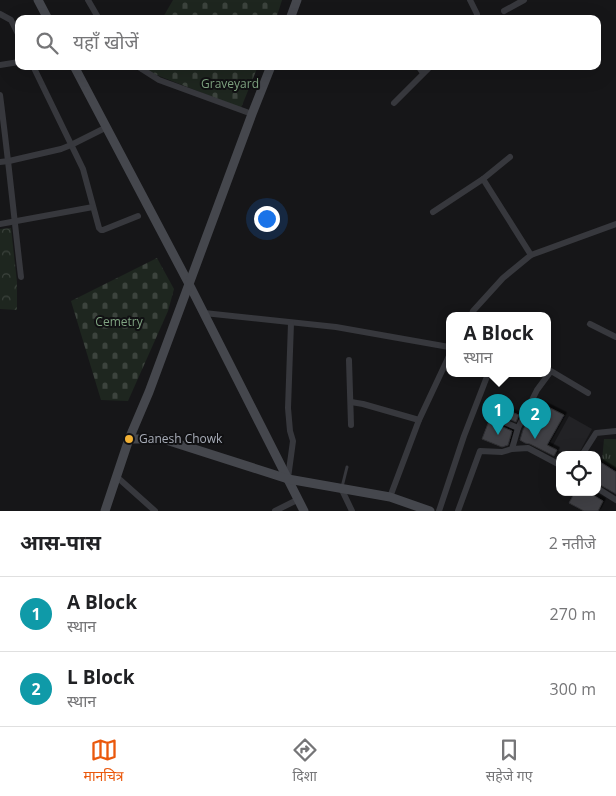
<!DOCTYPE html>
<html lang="hi">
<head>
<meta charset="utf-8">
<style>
	body { margin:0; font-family:"Open Sans","Noto Sans Devanagari",sans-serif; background:#f2f2f2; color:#202124 }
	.controls { position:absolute; right:15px; bottom:15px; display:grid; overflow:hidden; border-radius:10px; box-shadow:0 5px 20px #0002 }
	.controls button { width:45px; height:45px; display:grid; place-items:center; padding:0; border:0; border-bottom:1px solid #e0e0e0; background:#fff; color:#202124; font:25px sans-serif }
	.you { position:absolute; left:266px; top:218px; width:18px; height:18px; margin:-12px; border:4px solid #fff; border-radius:50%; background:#1a73e8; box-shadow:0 0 0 8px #1a73e833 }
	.badge { display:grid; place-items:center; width:32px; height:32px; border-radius:50%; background:#ea580c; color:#fff; font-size:16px; font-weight:700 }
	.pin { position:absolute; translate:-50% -41px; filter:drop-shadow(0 1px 2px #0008) }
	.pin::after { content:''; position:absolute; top:26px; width:18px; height:15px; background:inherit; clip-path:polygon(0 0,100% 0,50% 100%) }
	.popup { position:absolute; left:446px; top:312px; width:105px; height:65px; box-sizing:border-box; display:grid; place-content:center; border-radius:10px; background:#fff; filter:drop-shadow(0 1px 4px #0005); font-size:16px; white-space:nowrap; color:#757577 }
	.popup b { font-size:19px; color:#202124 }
	.popup::after { content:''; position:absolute; left:50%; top:100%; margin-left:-10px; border:10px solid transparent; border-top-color:#fff }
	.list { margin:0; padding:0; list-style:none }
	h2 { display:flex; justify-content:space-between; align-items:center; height:65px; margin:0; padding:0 20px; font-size:21px }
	h2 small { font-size:16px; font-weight:400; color:#757577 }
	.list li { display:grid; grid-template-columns:32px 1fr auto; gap:15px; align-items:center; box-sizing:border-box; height:75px; padding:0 20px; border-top:1px solid #e0e0e0 }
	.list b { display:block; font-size:19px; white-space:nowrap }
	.list p { margin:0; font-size:16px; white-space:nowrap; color:#757577 }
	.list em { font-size:16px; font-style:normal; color:#757577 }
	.icon { flex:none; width:28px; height:28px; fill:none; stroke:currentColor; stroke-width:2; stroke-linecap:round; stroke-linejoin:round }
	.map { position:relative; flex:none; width:616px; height:511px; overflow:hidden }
	.search { position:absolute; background:#fff; box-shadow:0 5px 20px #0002; left:15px; right:15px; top:15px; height:55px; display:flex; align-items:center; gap:12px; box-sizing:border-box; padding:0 18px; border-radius:10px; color:#757577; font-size:19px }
	.sheet { height:215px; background:#fff }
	nav { display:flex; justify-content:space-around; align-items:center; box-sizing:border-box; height:70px; border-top:1px solid #e0e0e0; background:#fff; font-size:14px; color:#757577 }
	nav a { display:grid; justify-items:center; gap:2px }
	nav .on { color:#ea580c }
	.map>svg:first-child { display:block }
</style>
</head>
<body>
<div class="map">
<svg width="616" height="511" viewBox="0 0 616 511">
	<defs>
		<pattern id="grass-tufts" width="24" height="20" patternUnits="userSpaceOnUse" patternTransform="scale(1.25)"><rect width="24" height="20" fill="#1e261f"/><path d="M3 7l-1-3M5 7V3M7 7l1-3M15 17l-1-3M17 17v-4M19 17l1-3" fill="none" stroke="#3c433d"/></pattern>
		<pattern id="forest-crowns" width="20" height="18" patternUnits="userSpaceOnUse" patternTransform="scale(1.25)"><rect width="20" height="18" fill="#1e261f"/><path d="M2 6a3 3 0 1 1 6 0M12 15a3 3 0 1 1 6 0" fill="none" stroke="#3c433d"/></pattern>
		<pattern id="cemetery-stones" width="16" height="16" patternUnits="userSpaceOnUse" patternTransform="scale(1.25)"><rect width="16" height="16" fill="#1e261f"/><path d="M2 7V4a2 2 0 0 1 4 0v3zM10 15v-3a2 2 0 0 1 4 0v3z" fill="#3c433d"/></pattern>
		<filter id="shadow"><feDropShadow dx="2.5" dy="-2.5" stdDeviation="0" flood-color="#0009"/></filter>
	</defs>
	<rect width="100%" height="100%" fill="#161618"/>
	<!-- built -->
	<polygon fill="#222225" points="569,416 592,429 578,455 566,455 552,447"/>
	<!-- grass -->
	<polygon fill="url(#grass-tufts)" points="604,439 616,439 616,469 602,461"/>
	<!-- forest -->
	<polygon fill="url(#forest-crowns)" points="11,228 17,282 17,310 0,309 0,229"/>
	<!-- cemetery -->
	<g fill="url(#cemetery-stones)">
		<polygon points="173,0 282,0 276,19 162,19"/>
		<polygon points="136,66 258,66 241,108 136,67"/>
		<polygon points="157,258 174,289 168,311 128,401 101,400 71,301"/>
	</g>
	<!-- building -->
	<g fill="#404145" stroke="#303034" filter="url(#shadow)">
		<polygon points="538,402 564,415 547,445 557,450 554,456 530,444 525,443 520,440 523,430"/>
		<polygon points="495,406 519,415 516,422 493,412"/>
		<polygon points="489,421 512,431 508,445 502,447 482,439"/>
		<polygon points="597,460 616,472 616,494 597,483"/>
		<polygon points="575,492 588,492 603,501 598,511 584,511 569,503"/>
	</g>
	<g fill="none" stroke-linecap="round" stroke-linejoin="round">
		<!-- lane -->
		<polyline stroke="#37383d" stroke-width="3" points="342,487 347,467"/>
		<!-- street -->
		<g stroke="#37383d" stroke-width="6">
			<polyline points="88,0 99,19"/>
			<polyline points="470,0 477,14 477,19"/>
			<polyline points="504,11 524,0"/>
			<polyline points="0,14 11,20 19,36"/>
			<polyline points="0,65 19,62"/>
			<polyline points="33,66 83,169 99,228 101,230 103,230 138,216"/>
			<polyline points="137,66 159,80 252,114"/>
			<polyline points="418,66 423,73"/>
			<path d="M0,95C8,156 14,217 21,277"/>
			<polyline points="394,103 431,66"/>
			<polyline points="0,162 9,161 61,149 71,145 107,127"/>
			<polyline points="483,179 531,255"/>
			<polyline points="433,212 483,179 510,157"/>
			<polyline points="0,224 93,207"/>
			<polyline points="204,313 336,327 449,347"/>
			<polyline points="471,316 473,311 503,278 531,255 616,224"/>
			<polyline points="590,324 616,337"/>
			<polyline points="349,360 351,425"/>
			<polyline points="351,402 363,404 419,420"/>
			<polyline points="518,428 537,390 551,371 588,393"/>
			<polyline points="512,449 528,448 560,465"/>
			<polyline points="582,455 596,433 616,431"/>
			<polyline points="117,477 155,511"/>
			<polyline points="288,478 293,441 290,431 288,408 291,323"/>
			<polyline points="341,488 352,511"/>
			<polyline points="597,488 616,500"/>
			<polyline points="390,497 419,420 449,356"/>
			<polyline points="275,511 299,499"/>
			<polyline points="439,511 464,436 488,374"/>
			<polyline points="458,511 480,451 502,452 512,449 518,428 490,416"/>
		</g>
		<!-- secondary -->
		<g stroke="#45474d" stroke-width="9">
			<polyline points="38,0 48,19"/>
			<polyline points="290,19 297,0"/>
			<polyline points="74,66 189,284 304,511"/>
			<polyline points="129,439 163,439 288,479 390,497 430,511"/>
			<polyline points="105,511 129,439 149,392 252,114 271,66"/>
		</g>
	</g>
	<!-- markers -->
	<circle fill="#f2b134" stroke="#111113" stroke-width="2" cx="129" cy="439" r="5"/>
	<g text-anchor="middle" stroke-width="4" stroke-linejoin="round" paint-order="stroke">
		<!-- park labels -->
		<g font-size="12" fill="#7fa381" stroke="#111113">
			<text x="230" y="88">Graveyard</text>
			<text x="119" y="326">Cemetry</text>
		</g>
		<!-- poi labels -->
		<g font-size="12" fill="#a8adb8" stroke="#111113" text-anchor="start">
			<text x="139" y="443">Ganesh Chowk</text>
		</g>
	</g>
</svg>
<div class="controls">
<button><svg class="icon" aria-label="locate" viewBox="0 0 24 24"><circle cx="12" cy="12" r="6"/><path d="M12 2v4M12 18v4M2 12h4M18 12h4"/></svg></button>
</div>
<div class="you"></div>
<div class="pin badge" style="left:498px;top:435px;background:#0f9aa8">1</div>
<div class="popup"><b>A Block</b>स्थान</div>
<div class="pin badge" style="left:535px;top:439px;background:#0f9aa8">2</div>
<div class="search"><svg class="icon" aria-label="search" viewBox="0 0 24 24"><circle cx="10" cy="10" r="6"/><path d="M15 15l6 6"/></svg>यहाँ खोजें</div>
</div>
<section class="sheet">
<h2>आस-पास<small>2 नतीजे</small></h2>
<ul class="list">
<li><span class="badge" style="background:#0f9aa8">1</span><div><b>A Block</b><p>स्थान</p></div><em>270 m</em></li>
<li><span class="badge" style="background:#0f9aa8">2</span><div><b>L Block</b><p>स्थान</p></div><em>300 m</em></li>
</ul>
</section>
<nav>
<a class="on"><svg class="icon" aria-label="map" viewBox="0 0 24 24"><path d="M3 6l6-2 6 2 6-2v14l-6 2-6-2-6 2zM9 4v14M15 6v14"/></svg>मानचित्र</a>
<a><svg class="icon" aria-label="directions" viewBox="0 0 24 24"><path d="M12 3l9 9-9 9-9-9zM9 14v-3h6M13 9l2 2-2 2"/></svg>दिशा</a>
<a><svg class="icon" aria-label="saved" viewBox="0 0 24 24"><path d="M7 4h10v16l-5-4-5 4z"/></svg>सहेजे गए</a>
</nav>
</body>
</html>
